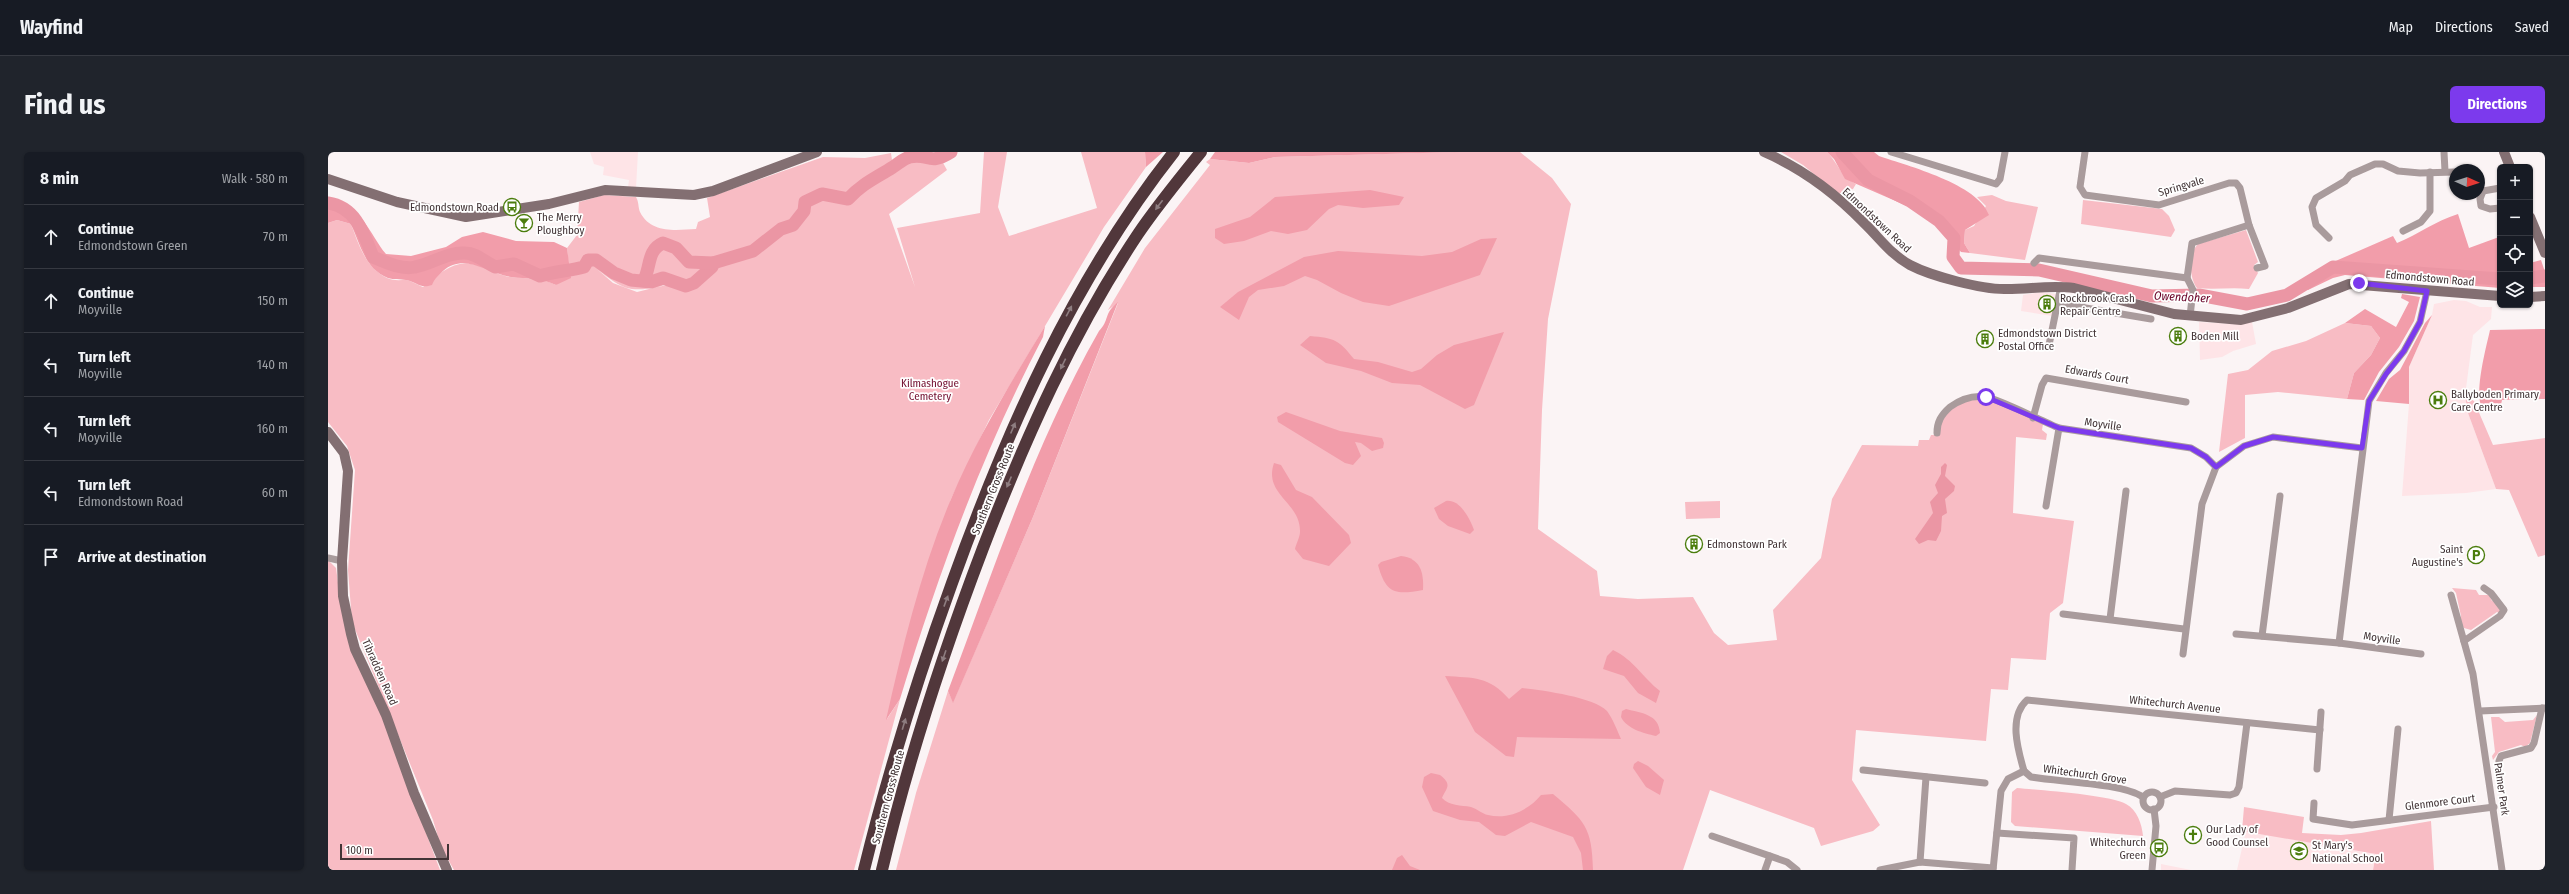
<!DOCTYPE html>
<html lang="en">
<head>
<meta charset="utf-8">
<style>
	body { margin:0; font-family:"Fira Sans Condensed",sans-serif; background:#20242c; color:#f1f3f6 }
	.controls { position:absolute; right:12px; top:12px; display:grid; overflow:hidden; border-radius:6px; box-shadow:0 1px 3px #0004 }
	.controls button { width:36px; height:36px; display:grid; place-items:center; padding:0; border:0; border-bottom:1px solid #363941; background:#171b24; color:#f1f3f6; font:20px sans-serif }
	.compass { position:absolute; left:2121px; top:12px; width:36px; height:36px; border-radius:50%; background:#171b24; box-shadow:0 1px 3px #0004; rotate:93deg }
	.scale { position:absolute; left:12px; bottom:10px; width:109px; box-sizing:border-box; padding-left:4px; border:2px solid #423436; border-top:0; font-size:11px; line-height:14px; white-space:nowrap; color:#423436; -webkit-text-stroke:3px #fff; paint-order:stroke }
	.stop { position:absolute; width:12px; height:12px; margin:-9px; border:3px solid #7c3aed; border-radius:50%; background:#fff }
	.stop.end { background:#7c3aed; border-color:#fff; box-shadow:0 1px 4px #0008 }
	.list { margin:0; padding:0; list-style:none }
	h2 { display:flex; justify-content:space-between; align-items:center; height:52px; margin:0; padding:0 16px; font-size:17px }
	h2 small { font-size:13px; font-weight:400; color:#9ea1a6 }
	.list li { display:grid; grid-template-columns:26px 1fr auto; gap:12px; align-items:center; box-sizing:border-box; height:64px; padding:0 16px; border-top:1px solid #363941 }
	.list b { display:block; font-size:15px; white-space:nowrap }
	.list p { margin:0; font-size:13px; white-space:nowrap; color:#9ea1a6 }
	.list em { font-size:13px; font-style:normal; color:#9ea1a6 }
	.icon { flex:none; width:22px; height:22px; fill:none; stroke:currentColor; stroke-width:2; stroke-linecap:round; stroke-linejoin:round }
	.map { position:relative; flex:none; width:2217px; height:718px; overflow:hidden; border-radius:6px }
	header { display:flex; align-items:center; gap:24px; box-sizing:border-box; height:56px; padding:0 20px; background:#171b24; border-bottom:1px solid #363941 }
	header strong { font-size:19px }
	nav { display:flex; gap:22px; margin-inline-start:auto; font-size:14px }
	.intro { display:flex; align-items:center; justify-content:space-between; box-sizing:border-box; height:96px; padding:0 24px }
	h1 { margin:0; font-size:28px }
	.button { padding:10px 18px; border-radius:6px; background:#7c3aed; color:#fff; font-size:14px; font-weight:700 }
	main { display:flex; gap:24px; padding:0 24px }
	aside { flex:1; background:#171b24; border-radius:6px; box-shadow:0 1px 3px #0004 }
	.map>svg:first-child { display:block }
</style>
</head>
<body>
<header>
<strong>Wayfind</strong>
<nav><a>Map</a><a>Directions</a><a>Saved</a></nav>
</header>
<div class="intro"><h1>Find us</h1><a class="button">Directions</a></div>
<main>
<aside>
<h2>8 min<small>Walk · 580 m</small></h2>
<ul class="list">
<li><svg class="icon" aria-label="ahead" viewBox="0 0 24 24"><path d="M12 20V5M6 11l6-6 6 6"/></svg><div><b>Continue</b><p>Edmondstown Green</p></div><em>70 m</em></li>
<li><svg class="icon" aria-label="ahead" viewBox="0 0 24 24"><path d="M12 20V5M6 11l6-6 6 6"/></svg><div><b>Continue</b><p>Moyville</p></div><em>150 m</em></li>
<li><svg class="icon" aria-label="left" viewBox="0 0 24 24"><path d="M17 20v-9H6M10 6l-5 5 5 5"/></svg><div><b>Turn left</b><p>Moyville</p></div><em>140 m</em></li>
<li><svg class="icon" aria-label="left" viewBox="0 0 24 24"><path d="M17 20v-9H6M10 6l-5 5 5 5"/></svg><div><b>Turn left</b><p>Moyville</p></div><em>160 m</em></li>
<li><svg class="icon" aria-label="left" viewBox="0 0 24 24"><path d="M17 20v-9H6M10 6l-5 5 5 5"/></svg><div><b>Turn left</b><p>Edmondstown Road</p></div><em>60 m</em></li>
<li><svg class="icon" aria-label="arrive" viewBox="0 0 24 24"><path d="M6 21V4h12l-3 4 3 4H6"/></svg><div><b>Arrive at destination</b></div></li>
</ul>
</aside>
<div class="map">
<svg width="2217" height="718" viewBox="0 0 2217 718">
	<rect width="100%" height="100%" fill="#fbf4f5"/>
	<!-- built -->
	<g fill="#fee4e7">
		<polygon points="262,0 310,0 308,36 300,35 301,28 275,23 276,15 266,12"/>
		<polygon points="1714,140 1728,142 1724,164 1693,159 1695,143"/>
		<polygon points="2126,148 2138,149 2152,155 2164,155 2163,167 2145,183 2137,244 2140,261 2168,337 2138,341 2074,344 2081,252 2081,215 2104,163 2106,152"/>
		<polygon points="1871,170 1908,172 1924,170 1928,192 1905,199 1894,205 1872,208"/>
		<polygon points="1918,679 2048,702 2045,718 1909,718"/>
		<polygon points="1833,712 1863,718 1833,718"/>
	</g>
	<!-- green -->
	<g fill="#f8bcc4" fill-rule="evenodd">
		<path d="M656,0H679L670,55L681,84L769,56L753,0H817L818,15L776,75L661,268L623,347L559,567L572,547L526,718H126L113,695L105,668L24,470L20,418L27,318L19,294L0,270V71L9,68L23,72C31,93 37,115 59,126C65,129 72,128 78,128C84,129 90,133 95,135C113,121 127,105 152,114C162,117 172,124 183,125C199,127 214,126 228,133L241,116L239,96L249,83L251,50L276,43L308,45C311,50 310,55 312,60C323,82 348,78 368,77L370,70L382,65L379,46L495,5L537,6L563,1L566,22L567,17L580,8L614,9L619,18L561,62L587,135L569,76L652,61ZM269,117C279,125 291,135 304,137C328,139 336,128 362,137L337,133L309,140L285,131Z"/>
		<path d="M1127,0H1192L1224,26L1243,52L1220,167L1214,258L1210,377L1269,419L1272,444L1310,447L1365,445L1386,481L1400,493L1449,488L1445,458L1493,406L1504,347L1534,293L1590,294L1591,288H1601L1603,283H1612L1611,272C1641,227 1678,255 1715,272L1714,278L1719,282L1718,288L1688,285L1685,361L1746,369L1735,451L1722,461L1718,508L1683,506L1680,538L1663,537L1658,589L1528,578L1524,628L1552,673L1545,679L1493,694L1486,676L1382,638L1355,718H568L588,641L620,539L625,550L705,365L790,151L780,158L817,96L882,13L878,10L882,7L921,11L947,5Z"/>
		<path d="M1453,0H1499C1510,11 1513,25 1528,32L1525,37L1510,42L1475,13Z"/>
		<polygon points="1664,43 1678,49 1710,55 1697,108 1642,101 1636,91 1637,78 1646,74 1658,54 1649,45"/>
		<polygon points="1755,48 1834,57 1841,64 1847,78 1843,85 1753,72"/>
		<path d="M1918,78L1930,110L1926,113L1930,121L1921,137C1903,135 1887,138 1869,136C1861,125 1860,102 1870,92Z"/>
		<polygon points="2017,171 2043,174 2052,186 2043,203 2026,221 2019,247 1950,240 1917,243 1917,286 1891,300 1900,222 1920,218 1944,199 1978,189"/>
		<polygon points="2137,244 2146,249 2165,293 2217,286 2217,403 2210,405 2181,338 2168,337 2140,261"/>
		<polygon points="1392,349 1392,366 1358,367 1357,350"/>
		<polygon points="0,408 8,416 11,438 54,564 112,718 0,718"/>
		<polygon points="2124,436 2148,438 2151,443 2161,443 2164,449 2169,450 2172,458 2171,461 2169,460 2143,478 2136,476 2131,468 2133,464 2128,441"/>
		<polygon points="2209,563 2202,591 2197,595 2193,593 2171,600 2165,608 2164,604 2167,600 2163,565 2171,565 2177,570 2205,568"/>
		<path d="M1689,636C1711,638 1782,643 1798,652C1809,658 1814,672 1815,684L1687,674L1683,670L1684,640Z"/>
		<polygon points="1916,655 1976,665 1974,681 2013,683 2033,681 2103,669 2106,718 2045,718 2048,702 1914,679"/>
	</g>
	<!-- forest -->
	<g fill="#f29daa">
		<polygon points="817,0 835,0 818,15"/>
		<polygon points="887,0 1132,0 947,5 921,11 882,7"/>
		<path d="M1499,0H1546L1551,4C1580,14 1650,32 1661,63L1637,78L1636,91L1642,101L1633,100L1615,79L1586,57L1517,27L1506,7Z"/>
		<polygon points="1042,38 1076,45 1071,53 1035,56 1010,53 1001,57 979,78 960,82 943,79 916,89 896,92 887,86 887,77 922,65 947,45"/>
		<path d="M0,49C31,47 42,83 58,102L83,104L118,95L134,85L155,80L188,89L226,90L239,96L243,126L228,133C213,126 199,127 183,125C160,122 137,100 115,119C110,124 107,126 104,133C91,137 90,130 78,128C72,127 66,128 60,126C37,117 32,92 23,72L9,68L0,71Z"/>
		<path d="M2130,62L2141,96L2171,85L2172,136L2017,123L2005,126L1980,138L1976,128L2003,111L2065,84L2069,91C2091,82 2107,69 2130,62Z"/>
		<polygon points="1169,86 1152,123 1061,154 1035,150 1013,141 989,128 977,124 956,134 930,138 921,145 911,168 892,155 910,140 976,105 1010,99 1094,104 1124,100 1153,87"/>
		<polygon points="2213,108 2217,120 2217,135 2202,135 2202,111"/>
		<polygon points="2074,142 2092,145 2086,169 2071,195 2051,220 2036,248 2019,247 2026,221 2043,203 2052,186 2043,174 2017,171 2037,157 2068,175 2081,150 2073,146"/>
		<path d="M790,150L705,365L625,551L620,539C666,417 706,293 771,179C782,168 775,162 790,150Z"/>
		<polygon points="2104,163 2081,215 2081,252 2048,249 2061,227 2072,218 2097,171"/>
		<path d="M717,174L715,185C654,301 610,423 572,547L558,568C575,493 593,418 623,347C649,286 683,230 717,174Z"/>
		<path d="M2217,177V247L2174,248L2172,257L2155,258C2145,244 2158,196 2162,178Z"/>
		<path d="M1176,180L1146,253L1137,257L1092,233L1064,231L1033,219L998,211L972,193L982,184C1007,186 1011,188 1026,207L1050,210L1084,220L1093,217L1109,203L1126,193Z"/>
		<polygon points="958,260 1012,279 1054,286 1056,291 1055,296 1044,299 1033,291 1027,290 1033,304 1025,313 1017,311 950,270 949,265"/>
		<path d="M946,311L953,313L968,338L984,345L1021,383L1023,391L1001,414L975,407L967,397C968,392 972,385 972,380C973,350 935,343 946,311Z"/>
		<path d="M1118,349C1132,347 1142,367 1146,378L1142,382L1120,374L1111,367L1106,356Z"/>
		<path d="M1073,404C1092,406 1096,420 1095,438C1067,443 1058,442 1050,413L1053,410Z"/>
		<path d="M1285,498C1306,508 1314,525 1332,539L1328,551L1310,541L1296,524L1275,517L1279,504Z"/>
		<path d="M1117,524C1146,526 1161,524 1181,547L1194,536C1213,538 1266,545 1279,559C1285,567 1289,578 1293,587L1189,585L1186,605L1178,604L1147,580Z"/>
		<path d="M1298,557C1313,561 1331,562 1332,581L1328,584C1315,581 1299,577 1293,565L1294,559Z"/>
		<polygon points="1310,609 1320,614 1336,628 1332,643 1318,635 1305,616 1306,612"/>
		<path d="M1103,621L1112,623C1125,633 1118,636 1114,646C1121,654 1133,653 1143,655C1150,657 1154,662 1160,663C1180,668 1201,658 1213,643L1225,642C1257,669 1264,675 1265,718H1255L1253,701L1245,685L1203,670L1177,684L1168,683L1151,670L1132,668L1105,659L1094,635L1096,625Z"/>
		<polygon points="1074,703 1082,714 1092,718 1064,718 1069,706"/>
	</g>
	<!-- water -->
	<polygon fill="#eb96a4" points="1617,311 1619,313 1617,324 1627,334 1626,339 1617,347 1619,361 1614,364 1613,379 1608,389 1600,388 1591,392 1587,387 1605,361 1602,350 1610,341 1607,333 1613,322 1613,315"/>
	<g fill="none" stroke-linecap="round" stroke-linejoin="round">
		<!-- river -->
		<g stroke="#eb96a4" stroke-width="13">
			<polyline points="1514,0 1540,28 1582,49 1611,69 1626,86 1625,105 1633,116 1711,118 1824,144 1871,143 1919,152 1959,143 2005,115 2172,127"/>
			<path d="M0,51C28,55 36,82 45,105C57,110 73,118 87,115C104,112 119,100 137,101C148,101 157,110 167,115L186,112L212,124C227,119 241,119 256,115L260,108H268L286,121L303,128L323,130L335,126L358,134L366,131L384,115L385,111"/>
			<polyline points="2202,126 2217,124"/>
			<path d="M316,128C323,114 319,98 335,91L348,96L361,110L385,111L425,99L453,77L465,73L476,59L477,50L494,42L520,47C535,31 548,26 565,15C570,12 576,6 582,5C601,1 601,14 623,0"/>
		</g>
		<!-- street -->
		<g stroke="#a99b9c" stroke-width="7">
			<polyline points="1563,0 1668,32 1672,27 1677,0"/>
			<polyline points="1757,0 1752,35 1757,43 1831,53 1901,31 1908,31 1912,36 1921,73 1937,114 1929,116"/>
			<polyline points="2116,0 2117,19"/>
			<polyline points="2151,34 2155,39 2172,36"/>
			<polyline points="2155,39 2152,47 2153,54 2162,57 2172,56"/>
			<polyline points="2075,79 2093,70 2102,59 2102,20"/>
			<polyline points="2001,86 1988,73 1984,55 1988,46 2017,29 2022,23 2047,12 2055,12 2070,19 2092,21 2127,20"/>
			<polyline points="1706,111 1711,106 1859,126"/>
			<polyline points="1734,152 1823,167"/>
			<polyline points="1753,155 1757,138"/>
			<polyline points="1862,164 1865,138 1859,126 1864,91 1921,73"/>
			<polyline points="1721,193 1733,134"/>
			<polyline points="1705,266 1714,233 1718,226 1858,250"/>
			<path d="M1609,281C1609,270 1613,263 1622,255C1632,248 1644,243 1657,245C1670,246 1715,270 1731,276"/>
			<polyline points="1718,354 1731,276 1863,296 1878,305 1888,315"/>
			<polyline points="0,406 14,409"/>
			<polyline points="2123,443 2145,522 2174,718"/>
			<polyline points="1735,462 1856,477"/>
			<polyline points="1782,467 1798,339"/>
			<polyline points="1908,482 2011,491 2093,502"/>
			<polyline points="1934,484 1952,344"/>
			<polyline points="2136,489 2172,464 2176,458 2163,441 2156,436"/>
			<polyline points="2011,491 2041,249 2058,221 2076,199 2092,170 2099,139"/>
			<polyline points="1855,502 1874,352 1888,315 1916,294 1945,285 2034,296"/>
			<polyline points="2152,559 2217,556"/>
			<polyline points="2171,609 2173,604 2203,596 2206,591 2214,556"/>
			<polyline points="1989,617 1993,560"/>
			<polyline points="1535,618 1657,631"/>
			<path d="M1696,619C1690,598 1680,565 1699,548L1992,578"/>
			<path d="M1696,619L1703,625C1731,630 1794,631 1815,645"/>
			<circle cx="1824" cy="649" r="9"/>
			<polyline points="1832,645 1847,639 1902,643 1908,641 1911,635 1919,571"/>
			<polyline points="1986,651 1985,667 2024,673 2166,655"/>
			<polyline points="2061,668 2070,577"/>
			<polyline points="1669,681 1746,686 1744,718"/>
			<polyline points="1384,684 1459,710 1469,718"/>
			<polyline points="1592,710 1598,625"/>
			<polyline points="1437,718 1442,704"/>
			<polyline points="1552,718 1592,710 1665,716"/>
			<polyline points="1665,718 1673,639 1680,627 1696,619"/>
			<polyline points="1824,718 1828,674 1826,657"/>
		</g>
		<!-- secondary -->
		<g stroke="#836f72" stroke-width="10">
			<path d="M1436,0C1473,16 1507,41 1535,70C1551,85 1562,102 1582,113C1603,124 1655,138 1679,137C1702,137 1723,133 1746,136L1846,162L1913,168L1960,156L2021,132L2172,144"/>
			<polyline points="2176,0 2182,15"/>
			<polyline points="0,27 69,50 138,65 221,52 277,38 366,43 385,39 489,0"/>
			<polyline points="2202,65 2217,101"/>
			<polyline points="2202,145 2217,144"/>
			<polyline points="0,280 16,301 20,319 14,409 15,444 23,482 27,497 58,563 86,641 119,718"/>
		</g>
		<!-- highway -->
		<g stroke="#51373b" stroke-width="12">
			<path d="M536,718C560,620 590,525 624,431C679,278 745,128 846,0"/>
			<path d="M554,718C580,608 615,501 655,396C697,287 745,179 810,82C829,54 851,27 873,0"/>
		</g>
	</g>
	<!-- one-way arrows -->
	<defs><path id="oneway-solid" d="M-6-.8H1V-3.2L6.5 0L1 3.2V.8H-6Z"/></defs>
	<g fill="#8e7d80">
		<use href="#oneway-solid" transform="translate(831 53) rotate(127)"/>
		<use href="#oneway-solid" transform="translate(741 159) rotate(-62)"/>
		<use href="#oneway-solid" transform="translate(735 212) rotate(116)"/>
		<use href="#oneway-solid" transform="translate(685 276) rotate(-67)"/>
		<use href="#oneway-solid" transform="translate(681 330) rotate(113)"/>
		<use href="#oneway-solid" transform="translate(618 449) rotate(-70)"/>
		<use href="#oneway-solid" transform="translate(616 504) rotate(109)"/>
		<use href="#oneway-solid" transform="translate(576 572) rotate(-73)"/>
	</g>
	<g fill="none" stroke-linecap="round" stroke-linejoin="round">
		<!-- route -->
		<polyline stroke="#7c3aed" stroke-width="5" points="1658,245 1731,276 1863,296 1878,305 1888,315 1916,294 1945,285 2034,296 2041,249 2058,222 2076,199 2092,170 2099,139 2031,131"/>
	</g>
	<!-- icons -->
	<defs>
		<g id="bus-ring" transform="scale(0.9)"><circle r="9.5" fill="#fff" stroke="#4b7d0d" stroke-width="1.5"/><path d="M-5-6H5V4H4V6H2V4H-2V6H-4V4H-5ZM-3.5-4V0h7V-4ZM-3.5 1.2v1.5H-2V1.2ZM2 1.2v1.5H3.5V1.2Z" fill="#4b7d0d"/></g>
		<g id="bar-ring" transform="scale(0.9)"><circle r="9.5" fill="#fff" stroke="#4b7d0d" stroke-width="1.5"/><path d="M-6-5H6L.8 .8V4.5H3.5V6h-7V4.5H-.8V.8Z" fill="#4b7d0d"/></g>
		<g id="building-ring" transform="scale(0.9)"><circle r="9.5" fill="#fff" stroke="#4b7d0d" stroke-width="1.5"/><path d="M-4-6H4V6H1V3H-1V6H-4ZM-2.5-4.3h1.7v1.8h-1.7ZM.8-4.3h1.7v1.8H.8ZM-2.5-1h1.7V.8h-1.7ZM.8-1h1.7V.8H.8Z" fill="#4b7d0d"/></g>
		<g id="hospital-ring" transform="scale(0.9)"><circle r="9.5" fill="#fff" stroke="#4b7d0d" stroke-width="1.5"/><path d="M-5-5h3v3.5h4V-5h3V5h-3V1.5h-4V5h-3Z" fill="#4b7d0d"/></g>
		<g id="parking-ring" transform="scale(0.9)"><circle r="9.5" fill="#fff" stroke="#4b7d0d" stroke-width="1.5"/><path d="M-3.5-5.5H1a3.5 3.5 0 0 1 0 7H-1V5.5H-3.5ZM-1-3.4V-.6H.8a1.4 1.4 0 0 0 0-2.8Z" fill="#4b7d0d"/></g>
		<g id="church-ring" transform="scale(0.9)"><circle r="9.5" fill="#fff" stroke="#4b7d0d" stroke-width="1.5"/><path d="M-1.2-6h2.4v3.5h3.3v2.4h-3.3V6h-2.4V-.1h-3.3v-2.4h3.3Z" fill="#4b7d0d"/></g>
		<g id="school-ring" transform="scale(0.9)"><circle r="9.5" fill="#fff" stroke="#4b7d0d" stroke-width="1.5"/><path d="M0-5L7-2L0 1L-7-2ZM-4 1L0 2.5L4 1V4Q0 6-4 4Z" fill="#4b7d0d"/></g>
	</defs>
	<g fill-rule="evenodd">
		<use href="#bus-ring" x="184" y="55"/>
		<use href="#bar-ring" x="196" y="71"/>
		<use href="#building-ring" x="1719" y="152"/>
		<use href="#building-ring" x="1850" y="184"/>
		<use href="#building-ring" x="1657" y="187"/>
		<use href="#hospital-ring" x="2110" y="248"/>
		<use href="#building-ring" x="1366" y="392"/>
		<use href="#parking-ring" x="2148" y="403"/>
		<use href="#church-ring" x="1865" y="683"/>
		<use href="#bus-ring" x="1831" y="696"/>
		<use href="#school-ring" x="1971" y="699"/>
	</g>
	<g text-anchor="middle" stroke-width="3.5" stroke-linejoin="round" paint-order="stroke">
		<!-- street labels -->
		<g font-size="11" fill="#423436" stroke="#fff">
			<text transform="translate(1853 34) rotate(-16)" y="4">Springvale</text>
			<text transform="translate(1549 68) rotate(43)" y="4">Edmondstown Road</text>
			<text transform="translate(2102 126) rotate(5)" y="4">Edmondstown Road</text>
			<text transform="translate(1769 222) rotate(10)" y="4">Edwards Court</text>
			<text transform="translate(1775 272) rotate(8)" y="4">Moyville</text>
			<text transform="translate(665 337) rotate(-68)" y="4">Southern Cross Route</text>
			<text transform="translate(2054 486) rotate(8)" y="4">Moyville</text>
			<text transform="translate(52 520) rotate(66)" y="4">Tibradden Road</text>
			<text transform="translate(1847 552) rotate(6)" y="4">Whitechurch Avenue</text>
			<text transform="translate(1757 622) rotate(8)" y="4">Whitechurch Grove</text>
			<text transform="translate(2174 637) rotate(82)" y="4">Palmer Park</text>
			<text transform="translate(560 645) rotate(-75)" y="4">Southern Cross Route</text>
			<text transform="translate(2112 650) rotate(-7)" y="4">Glenmore Court</text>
		</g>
		<!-- poi labels -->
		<g font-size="11" fill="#423436" stroke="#fff" text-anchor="start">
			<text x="171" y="59" text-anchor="end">Edmondstown Road</text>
			<text x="209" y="69">The Merry<tspan x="209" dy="13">Ploughboy</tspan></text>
			<text x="1732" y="150">Rockbrook Crash<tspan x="1732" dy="13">Repair Centre</tspan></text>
			<text x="1670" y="185">Edmondstown District<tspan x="1670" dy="13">Postal Office</tspan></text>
			<text x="1863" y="188">Boden Mill</text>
			<text x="2123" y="246">Ballyboden Primary<tspan x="2123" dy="13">Care Centre</tspan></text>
			<text x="1379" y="396">Edmonstown Park</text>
			<text x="2135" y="401" text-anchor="end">Saint<tspan x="2135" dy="13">Augustine's</tspan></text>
			<text x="1878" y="681">Our Lady of<tspan x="1878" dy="13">Good Counsel</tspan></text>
			<text x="1818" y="694" text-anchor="end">Whitechurch<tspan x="1818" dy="13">Green</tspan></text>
			<text x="1984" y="697">St Mary's<tspan x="1984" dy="13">National School</tspan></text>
		</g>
		<!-- park labels -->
		<g font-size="11" fill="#710c2d" stroke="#fff">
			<text x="602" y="235">Kilmashogue<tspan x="602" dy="13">Cemetery</tspan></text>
		</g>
		<!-- water labels -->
		<g font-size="12" font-style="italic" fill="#680026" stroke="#fff">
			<text transform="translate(1854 145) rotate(3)" y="4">Owendoher</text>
		</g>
	</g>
</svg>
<div class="controls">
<button>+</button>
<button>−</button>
<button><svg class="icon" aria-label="locate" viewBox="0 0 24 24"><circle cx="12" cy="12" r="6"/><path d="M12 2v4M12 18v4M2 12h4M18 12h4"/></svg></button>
<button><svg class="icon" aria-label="layers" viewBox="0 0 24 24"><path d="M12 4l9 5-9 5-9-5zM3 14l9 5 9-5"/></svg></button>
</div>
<svg class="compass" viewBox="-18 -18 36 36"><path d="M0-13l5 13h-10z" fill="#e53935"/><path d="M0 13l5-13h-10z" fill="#9ea1a6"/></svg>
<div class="scale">100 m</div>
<div class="stop" style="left:1658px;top:245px"></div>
<div class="stop end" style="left:2031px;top:131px"></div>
</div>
</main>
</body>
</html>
